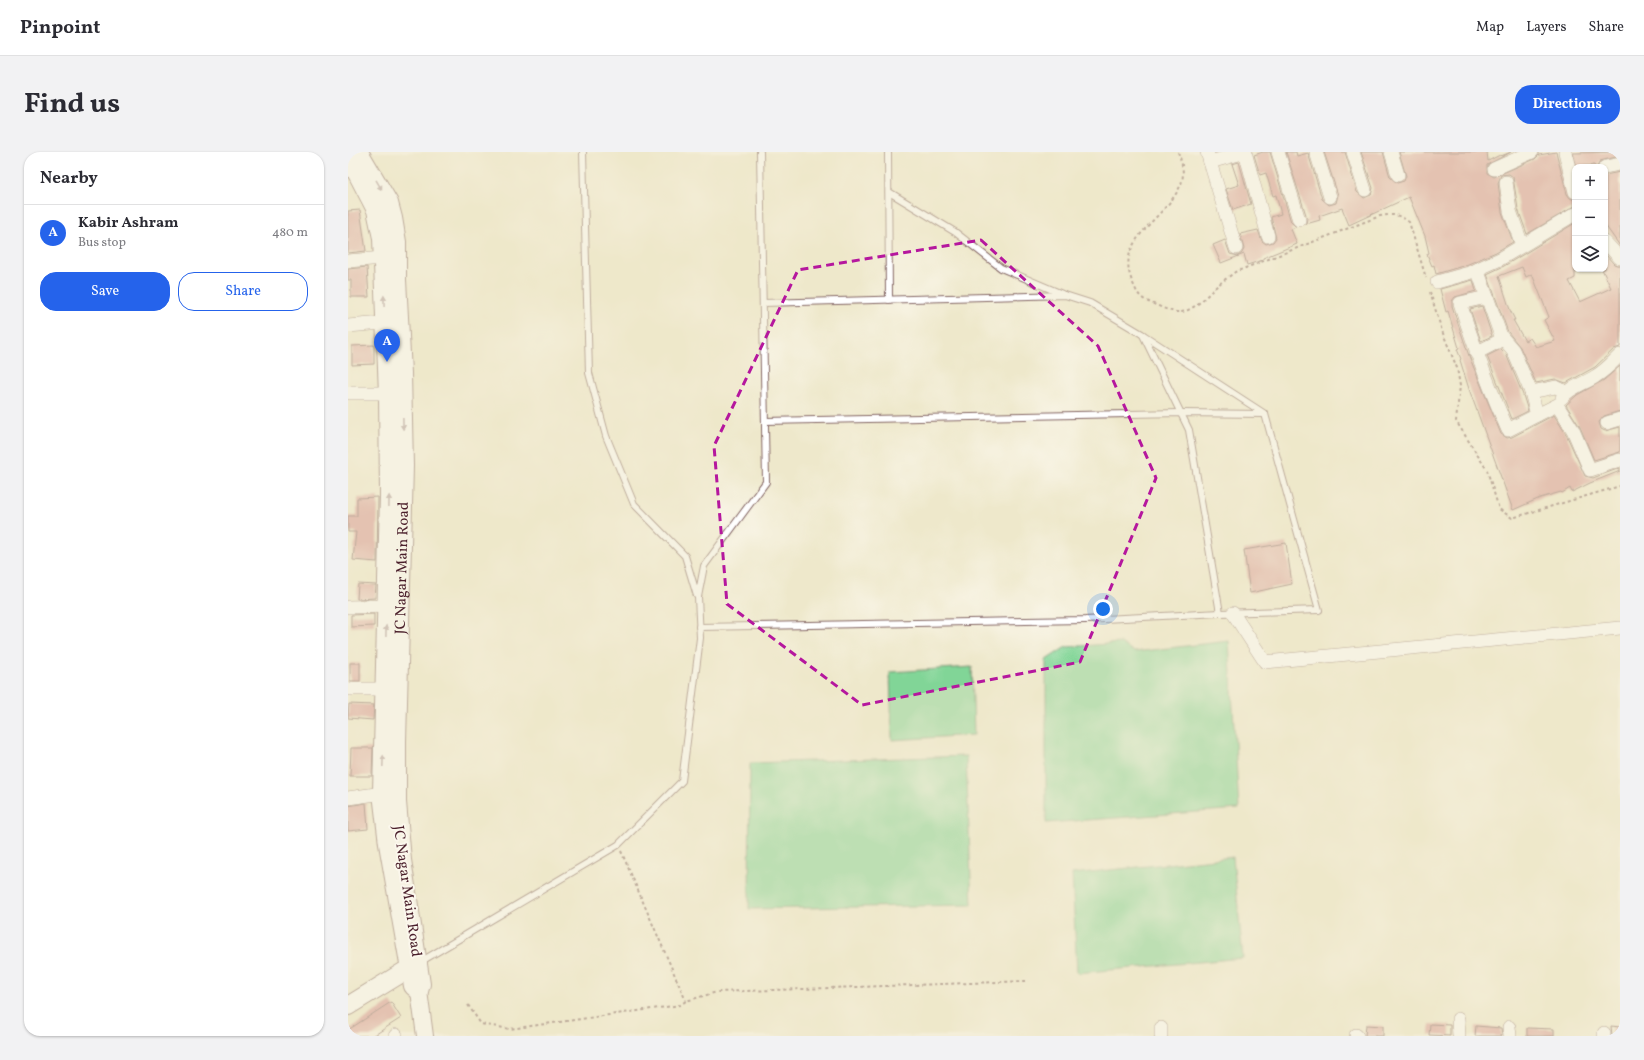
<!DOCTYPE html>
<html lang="en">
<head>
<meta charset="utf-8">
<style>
	body { margin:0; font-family:Vollkorn,serif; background:#f2f2f3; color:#2b2b33 }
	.controls { position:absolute; right:12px; top:12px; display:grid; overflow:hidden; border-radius:8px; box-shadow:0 1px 3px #0004 }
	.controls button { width:36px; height:36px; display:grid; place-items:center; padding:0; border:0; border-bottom:1px solid #e1e1e2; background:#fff; color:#2b2b33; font:20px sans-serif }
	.you { position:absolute; left:755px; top:457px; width:14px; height:14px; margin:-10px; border:3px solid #fff; border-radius:50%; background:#1a73e8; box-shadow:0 0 0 6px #1a73e833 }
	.badge { display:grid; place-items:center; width:26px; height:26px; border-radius:50%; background:#2563eb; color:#fff; font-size:13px; font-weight:700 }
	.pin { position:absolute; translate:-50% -33px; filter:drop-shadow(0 1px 2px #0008) }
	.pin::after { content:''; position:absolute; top:21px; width:14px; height:12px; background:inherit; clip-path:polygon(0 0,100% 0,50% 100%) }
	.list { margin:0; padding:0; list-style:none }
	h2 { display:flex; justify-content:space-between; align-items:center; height:52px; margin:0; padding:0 16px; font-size:17px }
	h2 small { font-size:13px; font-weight:400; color:#7c7c81 }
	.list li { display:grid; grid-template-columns:26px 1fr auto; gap:12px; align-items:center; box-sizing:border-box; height:56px; padding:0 16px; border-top:1px solid #e1e1e2 }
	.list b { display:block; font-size:15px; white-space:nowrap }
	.list p { margin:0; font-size:13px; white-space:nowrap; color:#7c7c81 }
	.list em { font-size:13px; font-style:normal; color:#7c7c81 }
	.actions { display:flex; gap:8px; padding:12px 16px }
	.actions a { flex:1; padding:9px 0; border:1px solid #2563eb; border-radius:16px; text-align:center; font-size:14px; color:#2563eb }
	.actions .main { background:#2563eb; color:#fff }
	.icon { flex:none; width:22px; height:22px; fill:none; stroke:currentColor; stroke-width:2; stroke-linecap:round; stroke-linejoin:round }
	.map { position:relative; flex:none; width:1272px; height:884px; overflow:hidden; border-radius:16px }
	header { display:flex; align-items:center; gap:24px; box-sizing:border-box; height:56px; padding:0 20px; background:#fff; border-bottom:1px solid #e1e1e2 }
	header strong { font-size:19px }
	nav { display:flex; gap:22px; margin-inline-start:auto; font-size:14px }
	.intro { display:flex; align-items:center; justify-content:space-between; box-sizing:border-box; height:96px; padding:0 24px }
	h1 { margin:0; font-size:28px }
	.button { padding:10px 18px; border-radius:16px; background:#2563eb; color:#fff; font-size:14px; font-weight:700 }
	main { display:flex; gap:24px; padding:0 24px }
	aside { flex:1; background:#fff; border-radius:16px; box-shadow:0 1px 3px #0004 }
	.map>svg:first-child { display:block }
</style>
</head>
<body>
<header>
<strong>Pinpoint</strong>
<nav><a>Map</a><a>Layers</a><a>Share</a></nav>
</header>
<div class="intro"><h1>Find us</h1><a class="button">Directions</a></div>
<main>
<aside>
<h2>Nearby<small></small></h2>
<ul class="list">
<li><span class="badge">A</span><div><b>Kabir Ashram</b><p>Bus stop</p></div><em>480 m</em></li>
</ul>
<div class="actions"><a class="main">Save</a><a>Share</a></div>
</aside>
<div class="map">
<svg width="1272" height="884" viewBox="0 0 1272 884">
	<rect width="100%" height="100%" fill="#fbf7ec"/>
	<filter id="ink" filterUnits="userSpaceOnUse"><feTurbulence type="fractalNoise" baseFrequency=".025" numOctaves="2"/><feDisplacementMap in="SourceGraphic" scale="8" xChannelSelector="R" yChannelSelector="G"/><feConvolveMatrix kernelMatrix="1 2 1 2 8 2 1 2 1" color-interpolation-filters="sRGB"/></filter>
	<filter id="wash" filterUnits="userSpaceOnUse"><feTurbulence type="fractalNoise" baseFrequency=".012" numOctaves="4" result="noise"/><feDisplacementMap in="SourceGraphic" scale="16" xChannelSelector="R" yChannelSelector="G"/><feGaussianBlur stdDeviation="0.9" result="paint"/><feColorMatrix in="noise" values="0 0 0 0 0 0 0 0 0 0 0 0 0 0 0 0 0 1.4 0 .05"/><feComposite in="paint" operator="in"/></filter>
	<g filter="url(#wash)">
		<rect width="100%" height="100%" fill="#eee8cb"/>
		<!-- green -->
		<g fill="#81d597" stroke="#667a61">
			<polygon points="881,489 891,657 698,671 698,508 718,495 773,491 786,500"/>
			<polygon points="624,515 626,583 544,588 542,520"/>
			<polygon points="618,604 624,753 401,757 402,611"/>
			<polygon points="885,705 895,806 729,821 724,722"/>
		</g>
		<g id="blocks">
			<!-- building -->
			<g fill="#d79492" fill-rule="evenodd">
				<polygon points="915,0 922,0 943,70 948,75 943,77 949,92 915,106 915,108 899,113 896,102 873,111 865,93 877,88 882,102 890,104 894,101 896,97 892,82 910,78 914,89 918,92 925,90 928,86 923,65 933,62 928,43 925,44 918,21 912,23 906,3"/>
				<polygon points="938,0 948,0 949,4 960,1 974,47 981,53 988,51 990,43 976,0 997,0 1009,40 1016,46 1023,43 1025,36 1013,0 1035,0 1042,25 1049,31 1056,29 1058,24 1051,0 1139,0 1140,9 1152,3 1153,4 1163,0 1139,13 1139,21 1146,25 1187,7 1191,3 1208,0 1219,42 1222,46 1227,48 1227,54 1179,82 1170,57 1165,25 1161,22 1153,23 1150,31 1154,60 1165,90 1148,100 1118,113 1088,122 1086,113 1084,114 1079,102 1081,101 1077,84 1061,45 1001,73 994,56 971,64 972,68 958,72 959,66"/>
				<polygon points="1272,0 1272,4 1252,9 1249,15 1247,15 1246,13 1229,15 1225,1"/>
				<polygon points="891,10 903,52 885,58 878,37 891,33 884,12"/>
				<polygon points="1272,20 1272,94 1257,73 1257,23"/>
				<polygon points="12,58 18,99 0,101 0,59"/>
				<path d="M1227,71V126L1221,129L1232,150L1263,136L1254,117H1257V102L1266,112L1272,114V195L1266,197L1247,215L1218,231L1207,227L1188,231L1172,195L1160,180L1139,122L1156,114ZM1174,115L1178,125L1184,122L1201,165L1196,168L1207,189L1188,195L1182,186L1177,189L1165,168H1167L1162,158L1151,124Z"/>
				<polygon points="19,115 21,145 3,145 3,128 0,128 0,117"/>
				<polygon points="1125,128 1128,139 1107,145 1104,149 1104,154 1121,204 1153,282 1159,286 1164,285 1206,263 1218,282 1237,324 1245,326 1272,316 1272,319 1242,331 1224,340 1222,336 1214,341 1213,340 1192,346 1165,358 1121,237 1112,208 1113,207 1109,197 1111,196 1100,159 1098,160 1092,137"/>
				<polygon points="1134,154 1144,184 1133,189 1122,157"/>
				<polygon points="26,193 26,212 4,213 4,194"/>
				<polygon points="1153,197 1158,202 1175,243 1180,259 1164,267 1139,204"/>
				<polygon points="1272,214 1272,259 1256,264 1251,270 1253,277 1257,279 1272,275 1272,300 1246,308 1232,275 1218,253 1229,243 1256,228"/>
				<polygon points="30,345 29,410 5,408 8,380 0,380 0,364 9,364 9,346"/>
				<polygon points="938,391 944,432 902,441 896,398"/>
				<polygon points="10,432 28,433 27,446 9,447"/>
				<polygon points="26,462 26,474 3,475 3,463"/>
				<rect x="2" y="511" width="10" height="18"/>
				<polygon points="1,552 26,553 25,568 0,566"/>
				<polygon points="3,596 25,596 24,624 2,624"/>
				<polygon points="18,651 20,677 0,679 0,654"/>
				<polygon points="43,850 53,866 25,884 0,884 0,878"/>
				<polygon points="1082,872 1102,873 1102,884 1081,883"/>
				<polygon points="1018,873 1035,874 1035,884 1017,884"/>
				<polygon points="1128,874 1153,876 1154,884 1127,884"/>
				<polygon points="1263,874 1272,875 1272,884 1264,884"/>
				<polygon points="1179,876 1206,877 1206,884 1179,884"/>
			</g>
		</g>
	</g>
	<g filter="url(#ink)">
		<use href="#blocks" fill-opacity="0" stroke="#836563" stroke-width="1"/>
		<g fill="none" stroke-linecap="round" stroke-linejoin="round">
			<!-- service casing -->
			<g stroke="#836563" stroke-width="8">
				<g id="service">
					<polyline points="235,0 241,221 258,284 286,352 337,404 349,444"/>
					<polyline points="540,0 541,148"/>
					<polyline points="541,40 607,80 653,116 714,142"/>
					<polyline points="415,151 717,143 742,151 794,182 917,262 971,458 872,461"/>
					<polyline points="417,269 833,261 917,262"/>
					<polyline points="351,475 737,468 872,461 841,278 795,183"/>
					<polyline points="72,810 270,693 334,629 352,486 350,445 356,414 418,330 412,0"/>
				</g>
			</g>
			<!-- minor casing -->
			<g stroke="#836563" stroke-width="14">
				<g id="minor">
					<polyline points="859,0 888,96"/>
					<polyline points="897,0 920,84"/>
					<polyline points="930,0 951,68"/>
					<polyline points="968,0 982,45"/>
					<polyline points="1005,0 1017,38"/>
					<polyline points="1043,0 1050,23"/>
					<polyline points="1217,0 1227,40"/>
					<polyline points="862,10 898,0"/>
					<polyline points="1257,15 1272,12"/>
					<polyline points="1146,17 1184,0"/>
					<polyline points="1158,30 1162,59 1174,93"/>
					<polyline points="1257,90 1272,106"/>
					<polyline points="0,109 35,106"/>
					<polyline points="1129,117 1153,184 1165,198 1183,240 1208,235 1218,240"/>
					<polyline points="1089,130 1121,121 1152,107 1227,62"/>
					<path d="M1139,145L1112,151C1126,194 1141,236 1160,278L1189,263L1183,240"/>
					<polyline points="0,174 46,170"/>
					<polyline points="1128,201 1155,187"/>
					<polyline points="0,241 48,241"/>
					<path d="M1214,246C1222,235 1236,232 1248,224C1258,218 1264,211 1272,203"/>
					<polyline points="1189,263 1209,253 1225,278 1242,318 1272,308"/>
					<polyline points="1259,271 1272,267"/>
					<polyline points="0,455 46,454"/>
					<polyline points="885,461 917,510 1272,476"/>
					<polyline points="0,537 44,537"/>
					<polyline points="0,646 42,640"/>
					<polyline points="1110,867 1111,884"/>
					<polyline points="1161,875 1162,884"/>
					<polyline points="813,876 813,884"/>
					<polyline points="1008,883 1009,884"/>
					<polyline points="47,884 48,883"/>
					<polyline points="1256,884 1256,881"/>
				</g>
			</g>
			<!-- tertiary casing -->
			<g stroke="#836563" stroke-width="18">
				<polyline id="tertiary" points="71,839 77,884"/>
			</g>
			<!-- secondary casing -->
			<g stroke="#836563" stroke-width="20">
				<g id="secondary">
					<path id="s1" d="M0,4L28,58L34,86L40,242L41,343L34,641L40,692L65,834L71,839L73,832L54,708L49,650V590L56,314L54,221L49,128V90L45,66L41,51L11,0"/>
					<polyline points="0,854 70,811"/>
				</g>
			</g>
			<!-- path -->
			<g stroke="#836563" stroke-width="2" stroke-dasharray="3 3" stroke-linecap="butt">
				<path d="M830,0C834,10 837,22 833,32C819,67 766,86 784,129C789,141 791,146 803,151C811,154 820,159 829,160C844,162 860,142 870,133C876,128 882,124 887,120L1032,64C1045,62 1051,62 1061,70L1078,126"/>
				<polyline points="1082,140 1094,179 1109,216 1112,234 1108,269 1139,318 1151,357 1164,366 1272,334"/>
				<polyline points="273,699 338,849"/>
				<polyline points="120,853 133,872 162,877 332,853 338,849 369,840 678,829"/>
			</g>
			<!-- service -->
			<use href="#service" stroke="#fff" stroke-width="6"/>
			<!-- minor -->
			<use href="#minor" stroke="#fff" stroke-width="13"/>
			<!-- tertiary -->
			<use href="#tertiary" stroke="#fff" stroke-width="16"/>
			<!-- secondary -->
			<use href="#secondary" stroke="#fff" stroke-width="18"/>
		</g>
		<!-- one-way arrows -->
		<defs><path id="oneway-solid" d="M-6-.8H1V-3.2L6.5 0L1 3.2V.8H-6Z"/></defs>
		<g fill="#ae9aa0">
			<use href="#oneway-solid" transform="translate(31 33) rotate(60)"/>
			<use href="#oneway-solid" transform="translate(36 149) rotate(-91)"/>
			<use href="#oneway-solid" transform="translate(55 272) rotate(89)"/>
			<use href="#oneway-solid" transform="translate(41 349) rotate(-89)"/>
			<use href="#oneway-solid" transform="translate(38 479) rotate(-89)"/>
			<use href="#oneway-solid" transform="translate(35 609) rotate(-88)"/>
		</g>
	</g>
	<!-- marked area -->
	<path d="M0 0H1272V884H0ZM633,88L750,194L808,326L732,510L514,553L379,452L366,294L450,118Z" fill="#eee8cb" fill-opacity=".55" fill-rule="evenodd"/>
	<path fill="none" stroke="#b5179e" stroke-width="3" stroke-dasharray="8 5" stroke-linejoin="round" d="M633,88L750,194L808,326L732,510L514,553L379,452L366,294L450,118Z"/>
	<g text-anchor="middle" stroke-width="4" stroke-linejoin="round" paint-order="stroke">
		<!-- street labels -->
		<g font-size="15" fill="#4a1f2b" stroke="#fbf7ec">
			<text dy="5" stroke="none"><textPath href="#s1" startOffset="1273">JC Nagar Main Road</textPath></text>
			<text transform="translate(60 739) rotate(82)" y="5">JC Nagar Main Road</text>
		</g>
	</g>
</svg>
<div class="controls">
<button>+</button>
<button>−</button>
<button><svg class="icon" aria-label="layers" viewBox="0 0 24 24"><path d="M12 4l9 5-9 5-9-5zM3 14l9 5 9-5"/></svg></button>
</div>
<div class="you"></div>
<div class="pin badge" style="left:39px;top:210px">A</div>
</div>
</main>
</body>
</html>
